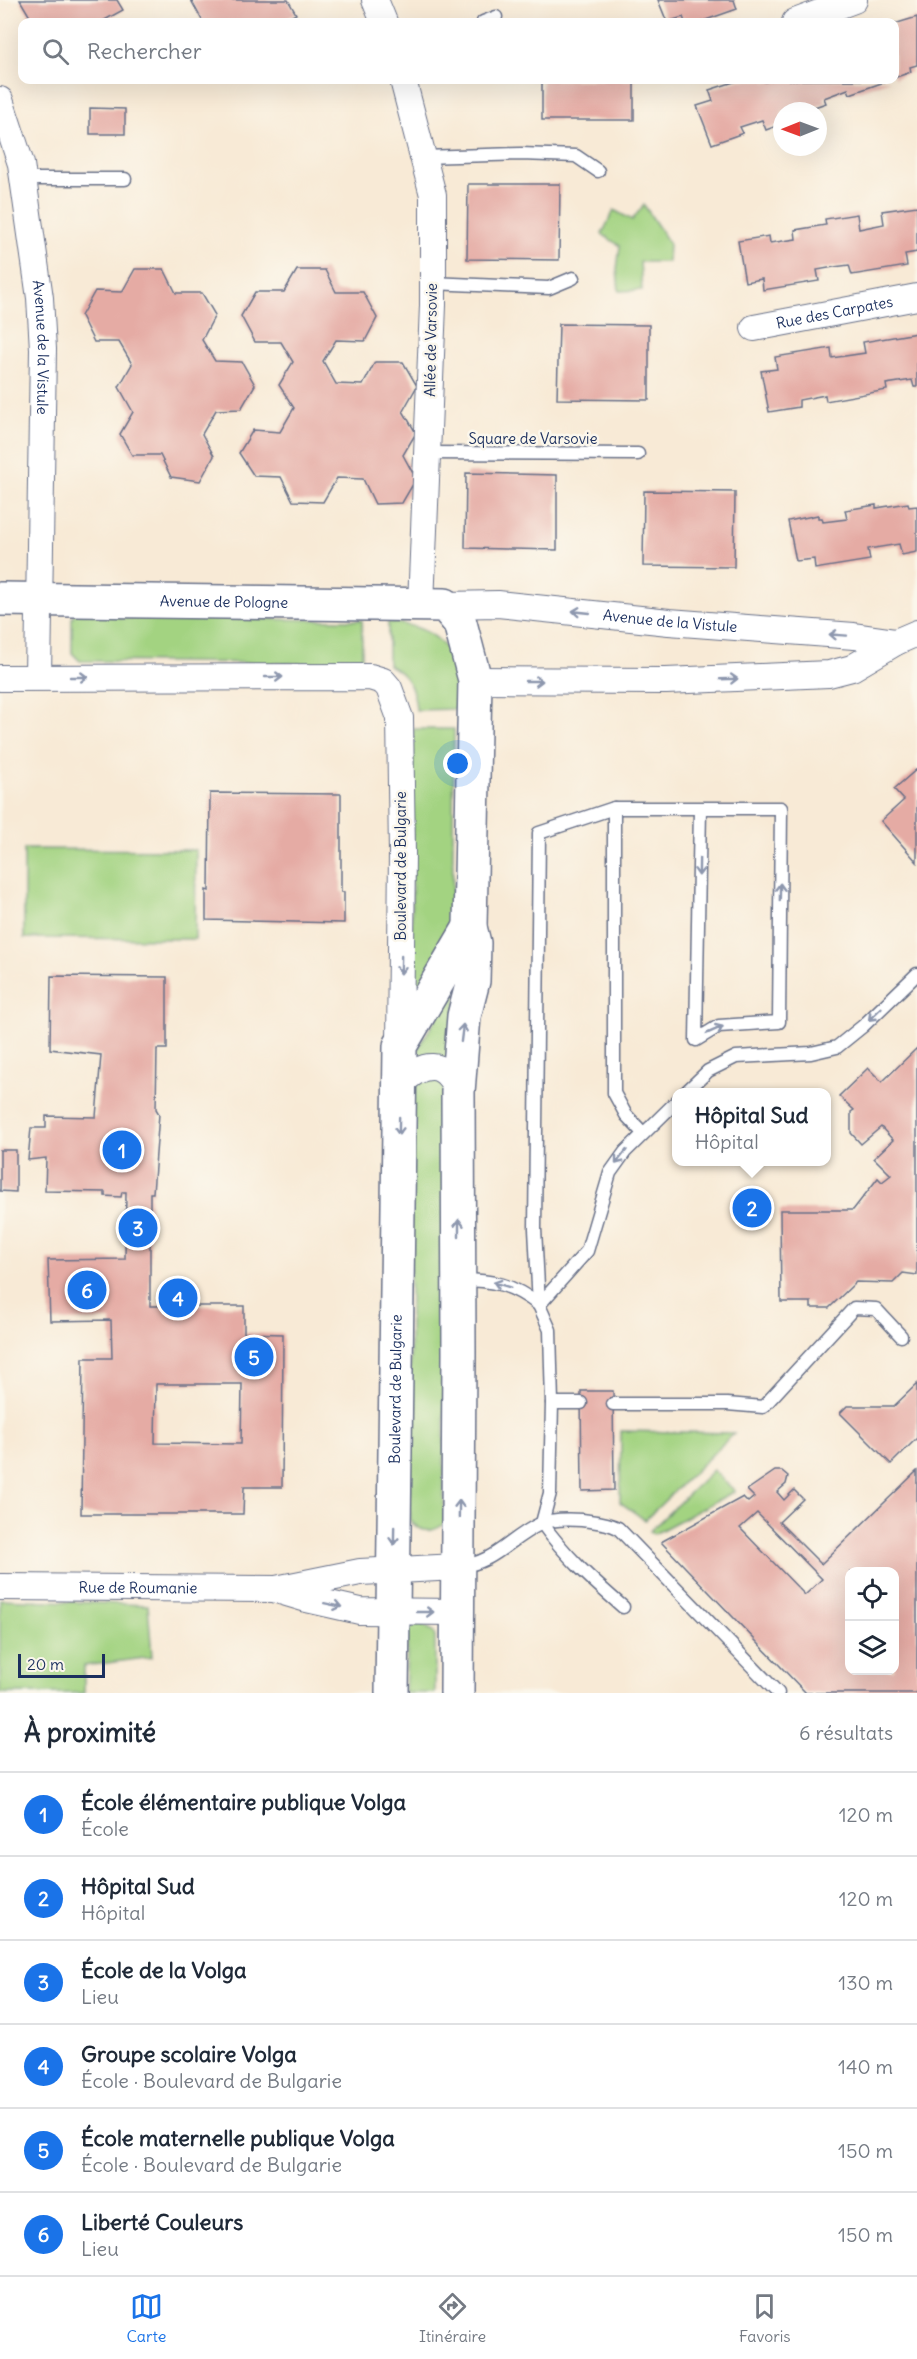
<!DOCTYPE html>
<html lang="fr">
<head>
<meta charset="utf-8">
<style>
	body { margin:0; font-family:Delius,sans-serif; background:#f2f2f3; color:#1f2937 }
	.controls { position:absolute; right:18px; bottom:18px; display:grid; overflow:hidden; border-radius:12px; box-shadow:0 6px 24px #0002 }
	.controls button { width:54px; height:54px; display:grid; place-items:center; padding:0; border:0; border-bottom:2px solid #e0e1e3; background:#fff; color:#1f2937; font:30px sans-serif }
	.compass { position:absolute; left:773px; top:102px; width:54px; height:54px; border-radius:50%; background:#fff; box-shadow:0 6px 24px #0002; rotate:269deg }
	.scale { position:absolute; left:18px; bottom:15px; width:87px; box-sizing:border-box; padding-left:6px; border:3px solid #1b2f5e; border-top:0; font-size:16px; line-height:21px; white-space:nowrap; color:#1b2f5e; -webkit-text-stroke:4px #fbf7ec; paint-order:stroke }
	.you { position:absolute; left:458px; top:764px; width:21px; height:21px; margin:-15px; border:4px solid #fff; border-radius:50%; background:#1a73e8; box-shadow:0 0 0 9px #1a73e833 }
	.badge { display:grid; place-items:center; width:39px; height:39px; border-radius:50%; background:#1a73e8; color:#fff; font-size:20px; font-weight:700 }
	.pin { position:absolute; translate:-50% -50%; border:3px solid #fff; box-shadow:0 2px 6px #0006 }
	.popup { position:absolute; left:672px; top:1088px; width:159px; height:78px; box-sizing:border-box; display:grid; place-content:center; border-radius:12px; background:#fff; filter:drop-shadow(0 2px 4px #0005); font-size:20px; white-space:nowrap; color:#747a83 }
	.popup b { font-size:22px; color:#1f2937 }
	.popup::after { content:''; position:absolute; left:50%; top:100%; margin-left:-12px; border:12px solid transparent; border-top-color:#fff }
	.list { margin:0; padding:0; list-style:none }
	h2 { display:flex; justify-content:space-between; align-items:center; height:78px; margin:0; padding:0 24px; font-size:26px }
	h2 small { font-size:20px; font-weight:400; color:#747a83 }
	.list li { display:grid; grid-template-columns:39px 1fr auto; gap:18px; align-items:center; box-sizing:border-box; height:84px; padding:0 24px; border-top:2px solid #e0e1e3 }
	.list b { display:block; font-size:22px; white-space:nowrap }
	.list p { margin:0; font-size:20px; white-space:nowrap; color:#747a83 }
	.list em { font-size:20px; font-style:normal; color:#747a83 }
	.icon { flex:none; width:33px; height:33px; fill:none; stroke:currentColor; stroke-width:2; stroke-linecap:round; stroke-linejoin:round }
	.map { position:relative; flex:none; width:917px; height:1693px; overflow:hidden }
	.search { position:absolute; background:#fff; box-shadow:0 6px 24px #0002; left:18px; right:18px; top:18px; height:66px; display:flex; align-items:center; gap:15px; box-sizing:border-box; padding:0 21px; border-radius:12px; color:#747a83; font-size:22px }
	.sheet { height:582px; background:#fff }
	nav { display:flex; justify-content:space-around; align-items:center; box-sizing:border-box; height:84px; border-top:2px solid #e0e1e3; background:#fff; font-size:16px; color:#747a83 }
	nav a { display:grid; justify-items:center; gap:3px }
	nav .on { color:#1a73e8 }
	.map>svg:first-child { display:block }
</style>
</head>
<body>
<div class="map">
<svg width="917" height="1693" viewBox="0 0 917 1693">
	<rect width="100%" height="100%" fill="#fbf7ec"/>
	<filter id="ink" filterUnits="userSpaceOnUse"><feTurbulence type="fractalNoise" baseFrequency=".0167" numOctaves="2"/><feDisplacementMap in="SourceGraphic" scale="12" xChannelSelector="R" yChannelSelector="G"/><feConvolveMatrix kernelMatrix="1 2 1 2 8 2 1 2 1" color-interpolation-filters="sRGB"/></filter>
	<filter id="wash" filterUnits="userSpaceOnUse"><feTurbulence type="fractalNoise" baseFrequency=".008" numOctaves="4" result="noise"/><feDisplacementMap in="SourceGraphic" scale="24" xChannelSelector="R" yChannelSelector="G"/><feGaussianBlur stdDeviation="1.35" result="paint"/><feColorMatrix in="noise" values="0 0 0 0 0 0 0 0 0 0 0 0 0 0 0 0 0 1.4 0 .05"/><feComposite in="paint" operator="in"/></filter>
	<g filter="url(#wash)">
		<rect width="100%" height="100%" fill="#f8ead6"/>
		<!-- green -->
		<g fill="#a3d381" stroke="#5f8170" stroke-width="1.5">
			<polygon points="644,205 669,243 668,262 640,262 642,290 619,291 617,269 620,246 602,234 614,210 632,220"/>
			<polygon points="113,611 120,618 362,620 362,664 80,661 72,653 72,618 75,613"/>
			<path d="M388,622C447,627 458,656 458,709L416,710C415,690 407,673 388,665Z"/>
			<polygon points="413,729 454,729 452,947 411,1002"/>
			<polygon points="24,849 196,850 195,939 24,938"/>
			<polygon points="458,983 450,1064 410,1061"/>
			<path d="M427,1077L445,1083L444,1524C431,1534 419,1532 410,1520V1091Z"/>
			<polygon points="621,1431 734,1433 645,1520 620,1502"/>
			<polygon points="713,1470 735,1491 654,1534 650,1531"/>
			<polygon points="0,1599 148,1605 152,1657 84,1666 84,1693 0,1693"/>
			<polygon points="421,1624 433,1631 435,1637 435,1693 405,1693 408,1631 413,1626"/>
		</g>
		<g id="blocks">
			<!-- building -->
			<g fill="#e5aba4" fill-rule="evenodd">
				<polygon points="20,0 117,0 123,10 101,22 33,22"/>
				<polygon points="191,0 288,0 296,14 281,22 203,22"/>
				<polygon points="658,0 734,0 737,9 700,22 685,22 683,17 667,22"/>
				<polygon points="917,17 917,65 910,67 911,72 894,78 894,24"/>
				<rect x="542" y="80" width="92" height="40"/>
				<polygon points="740,80 764,80 765,82 773,80 890,80 850,94 848,89 824,98 826,103 803,111 782,111 782,124 766,130 762,120 740,127 743,133 712,144 697,106 713,101 709,90"/>
				<polygon points="90,108 125,109 125,134 90,134"/>
				<polygon points="468,184 560,184 559,260 467,259"/>
				<polygon points="917,206 917,252 905,254 907,266 852,275 849,265 834,267 817,270 819,281 763,290 762,279 745,282 738,241 769,236 770,243 796,239 795,230 826,225 825,219 857,214 859,229 884,224 882,211"/>
				<polygon points="135,269 164,269 176,293 202,293 215,315 202,340 215,361 242,362 255,385 241,409 216,410 202,434 214,456 200,481 171,477 160,455 132,455 120,434 133,412 119,387 132,364 119,342 94,342 81,316 95,291 122,292"/>
				<polygon points="297,270 325,270 336,292 363,292 377,318 365,341 336,340 323,361 336,384 363,385 375,362 403,362 417,386 403,411 416,433 403,455 416,479 402,503 375,504 363,479 337,478 323,502 293,501 281,477 254,476 239,453 253,430 280,432 294,408 279,385 293,362 281,342 255,342 241,316 255,292 284,292"/>
				<polygon points="559,324 649,325 649,400 557,399"/>
				<polygon points="917,333 917,387 914,387 912,380 886,384 887,390 826,401 825,395 799,400 799,407 769,412 761,371 777,369 775,357 831,348 832,358 865,353 863,342"/>
				<polygon points="466,473 557,475 557,550 465,548"/>
				<polygon points="644,491 735,492 734,567 643,566"/>
				<polygon points="908,503 909,507 917,506 917,552 902,555 899,544 868,549 870,560 815,569 814,559 796,561 788,521 818,515 818,518 822,518 823,522 847,519 845,510 876,505 876,508"/>
				<polygon points="917,769 917,862 881,821 904,800 894,789"/>
				<polygon points="210,793 341,794 341,892 344,892 344,923 206,920 206,890 209,891"/>
				<path d="M51,976L167,977V1049H157L156,1109L159,1114L153,1193H150V1306H244V1333L283,1334L282,1487H244L243,1514H81L83,1358H112L111,1320L50,1321L48,1260L125,1259L126,1192H122L121,1197L105,1196V1192L45,1191L46,1158L28,1160L31,1128H46V1116L96,1117L101,1055L50,1049ZM156,1384H242L241,1444L155,1443Z"/>
				<polygon points="917,1048 917,1275 903,1273 893,1283 856,1282 829,1308 811,1308 811,1302 781,1302 780,1210 853,1210 878,1178 882,1182 891,1175 874,1158 893,1140 881,1127 861,1144 851,1133 851,1112 854,1110 839,1096 868,1068 882,1082"/>
				<polygon points="0,1150 16,1150 16,1192 0,1191"/>
				<polygon points="917,1384 917,1438 891,1464 840,1413 847,1406 894,1406"/>
				<polygon points="581,1391 613,1391 614,1490 582,1491"/>
				<path d="M775,1471H782L788,1476L786,1484L777,1492L784,1500L794,1490L803,1499L779,1522L821,1564L917,1471V1693H806L661,1542L743,1497L748,1502L754,1497L747,1490ZM757,1513L822,1579L805,1595L740,1528ZM850,1572H894V1670H850Z"/>
			</g>
		</g>
	</g>
	<g filter="url(#ink)">
		<use href="#blocks" fill-opacity="0" stroke="#687088" stroke-width="1.5"/>
		<g fill="none" stroke-linecap="round" stroke-linejoin="round">
			<!-- lane casing -->
			<g stroke="#687088" stroke-width="15">
				<g id="lane">
					<polyline points="483,22 496,17"/>
					<polyline points="423,157 521,154 576,156 598,171"/>
					<polyline points="23,179 125,179"/>
					<polyline points="432,283 549,288 573,278"/>
					<polyline points="427,453 638,454"/>
					<polyline points="614,808 781,808 779,1022 719,1026 696,1040 700,808"/>
					<polyline points="686,1092 708,1071 736,1057 811,1053 837,1047 863,1026 917,974"/>
					<path d="M459,1280C493,1280 512,1284 539,1305"/>
					<polyline points="539,1305 587,1251 610,1173 625,1152 677,1101"/>
					<polyline points="552,1403 581,1403"/>
					<polyline points="613,1404 727,1404 763,1407 854,1308 876,1309 901,1336"/>
					<polyline points="542,1523 550,1493 552,1403 550,1330 539,1305 535,1229 539,833 614,808 614,1093 626,1115 643,1133"/>
					<path d="M542,1523C565,1556 593,1581 623,1607"/>
					<path d="M458,1567C497,1562 507,1540 540,1524C551,1519 569,1519 582,1520C595,1522 606,1522 618,1528L778,1693"/>
				</g>
			</g>
			<!-- street casing -->
			<g stroke="#687088" stroke-width="28">
				<g id="street">
					<polyline points="375,0 384,22"/>
					<polyline points="795,22 854,0"/>
					<polyline points="403,80 433,195 433,305 421,605"/>
					<path id="s1" d="M0,100L21,164L40,298L43,349L38,677"/>
					<path id="s2" d="M754,328L917,297"/>
					<path id="s3" d="M445,605L498,604L669,622L854,636L896,642"/>
					<polyline points="0,678 370,677 383,681 389,688 400,718 402,853 400,1046"/>
					<polyline points="475,680 666,681 829,674 852,668 896,642 917,633"/>
					<path d="M400,1084C423,1062 444,1058 458,1092"/>
					<path id="s4" d="M0,1587L276,1589L360,1572L457,1567"/>
					<polyline points="277,1590 307,1599 360,1611 457,1612"/>
				</g>
			</g>
			<!-- secondary casing -->
			<g stroke="#687088" stroke-width="36">
				<g id="secondary">
					<path id="s5" d="M0,599L445,605L460,623L475,680L470,927L474,943L473,981L464,1016L458,1092L459,1353L457,1693"/>
					<path id="s6" d="M392,1693L400,1046L470,927"/>
				</g>
			</g>
			<!-- lane -->
			<use href="#lane" stroke="#fff" stroke-width="12"/>
			<!-- street -->
			<use href="#street" stroke="#fff" stroke-width="26"/>
			<!-- secondary -->
			<use href="#secondary" stroke="#fff" stroke-width="33"/>
		</g>
		<!-- one-way arrows -->
		<defs><path id="oneway-shaft" d="M-6 0H5M1.5-3L5.5 0L1.5 3" fill="none" stroke-width="1.6" stroke-linecap="round" stroke-linejoin="round" transform="scale(1.5)"/></defs>
		<g stroke="#8d97ae">
			<use href="#oneway-shaft" transform="translate(581 612) rotate(-174)"/>
			<use href="#oneway-shaft" transform="translate(838 635) rotate(-176)"/>
			<use href="#oneway-shaft" transform="translate(79 677)"/>
			<use href="#oneway-shaft" transform="translate(274 677)"/>
			<use href="#oneway-shaft" transform="translate(729 679) rotate(-2)"/>
			<use href="#oneway-shaft" transform="translate(534 681)"/>
			<use href="#oneway-shaft" transform="translate(699 867) rotate(91)"/>
			<use href="#oneway-shaft" transform="translate(780 892) rotate(-89)"/>
			<use href="#oneway-shaft" transform="translate(401 965) rotate(91)"/>
			<use href="#oneway-shaft" transform="translate(875 1014) rotate(136)"/>
			<use href="#oneway-shaft" transform="translate(715 1030) rotate(-24)"/>
			<use href="#oneway-shaft" transform="translate(462 1033) rotate(-83)"/>
			<use href="#oneway-shaft" transform="translate(399 1126) rotate(91)"/>
			<use href="#oneway-shaft" transform="translate(621 1157) rotate(128)"/>
			<use href="#oneway-shaft" transform="translate(459 1228) rotate(-90)"/>
			<use href="#oneway-shaft" transform="translate(502 1285) rotate(-163)"/>
			<use href="#oneway-shaft" transform="translate(459 1509) rotate(-89)"/>
			<use href="#oneway-shaft" transform="translate(394 1536) rotate(91)"/>
			<use href="#oneway-shaft" transform="translate(333 1605) rotate(12)"/>
			<use href="#oneway-shaft" transform="translate(425 1612)"/>
		</g>
	</g>
	<g text-anchor="middle" stroke-width="5" stroke-linejoin="round" paint-order="stroke">
		<!-- street labels -->
		<g font-size="15" fill="#1b2f5e" stroke="#fbf7ec">
			<text dy="5" stroke="none"><textPath href="#s2" startOffset="82">Rue des Carpates</textPath></text>
			<text transform="translate(431 340) rotate(-89)" y="5">Allée de Varsovie</text>
			<text dy="5" stroke="none"><textPath href="#s1" startOffset="252">Avenue de la Vistule</textPath></text>
			<text x="533" y="444">Square de Varsovie</text>
			<text dy="5" stroke="none"><textPath href="#s5" startOffset="224">Avenue de Pologne</textPath></text>
			<text dy="5" stroke="none"><textPath href="#s3" startOffset="226">Avenue de la Vistule</textPath></text>
			<text transform="translate(401 866) rotate(-90)" y="5">Boulevard de Bulgarie</text>
			<text dy="5" stroke="none"><textPath href="#s6" startOffset="304">Boulevard de Bulgarie</textPath></text>
			<text dy="5" stroke="none"><textPath href="#s4" startOffset="138">Rue de Roumanie</textPath></text>
		</g>
	</g>
</svg>
<div class="controls">
<button><svg class="icon" aria-label="locate" viewBox="0 0 24 24"><circle cx="12" cy="12" r="6"/><path d="M12 2v4M12 18v4M2 12h4M18 12h4"/></svg></button>
<button><svg class="icon" aria-label="layers" viewBox="0 0 24 24"><path d="M12 4l9 5-9 5-9-5zM3 14l9 5 9-5"/></svg></button>
</div>
<svg class="compass" viewBox="-18 -18 36 36"><path d="M0-13l5 13h-10z" fill="#e53935"/><path d="M0 13l5-13h-10z" fill="#747a83"/></svg>
<div class="scale">20 m</div>
<div class="you"></div>
<div class="pin badge" style="left:122px;top:1150px">1</div>
<div class="pin badge" style="left:752px;top:1208px">2</div>
<div class="popup"><b>Hôpital Sud</b>Hôpital</div>
<div class="pin badge" style="left:138px;top:1228px">3</div>
<div class="pin badge" style="left:178px;top:1298px">4</div>
<div class="pin badge" style="left:254px;top:1357px">5</div>
<div class="pin badge" style="left:87px;top:1290px">6</div>
<div class="search"><svg class="icon" aria-label="search" viewBox="0 0 24 24"><circle cx="10" cy="10" r="6"/><path d="M15 15l6 6"/></svg>Rechercher</div>
</div>
<section class="sheet">
<h2>À proximité<small>6 résultats</small></h2>
<ul class="list">
<li><span class="badge">1</span><div><b>École élémentaire publique Volga</b><p>École</p></div><em>120 m</em></li>
<li><span class="badge">2</span><div><b>Hôpital Sud</b><p>Hôpital</p></div><em>120 m</em></li>
<li><span class="badge">3</span><div><b>École de la Volga</b><p>Lieu</p></div><em>130 m</em></li>
<li><span class="badge">4</span><div><b>Groupe scolaire Volga</b><p>École · Boulevard de Bulgarie</p></div><em>140 m</em></li>
<li><span class="badge">5</span><div><b>École maternelle publique Volga</b><p>École · Boulevard de Bulgarie</p></div><em>150 m</em></li>
<li><span class="badge">6</span><div><b>Liberté Couleurs</b><p>Lieu</p></div><em>150 m</em></li>
</ul>
</section>
<nav>
<a class="on"><svg class="icon" aria-label="map" viewBox="0 0 24 24"><path d="M3 6l6-2 6 2 6-2v14l-6 2-6-2-6 2zM9 4v14M15 6v14"/></svg>Carte</a>
<a><svg class="icon" aria-label="directions" viewBox="0 0 24 24"><path d="M12 3l9 9-9 9-9-9zM9 14v-3h6M13 9l2 2-2 2"/></svg>Itinéraire</a>
<a><svg class="icon" aria-label="saved" viewBox="0 0 24 24"><path d="M7 4h10v16l-5-4-5 4z"/></svg>Favoris</a>
</nav>
</body>
</html>
